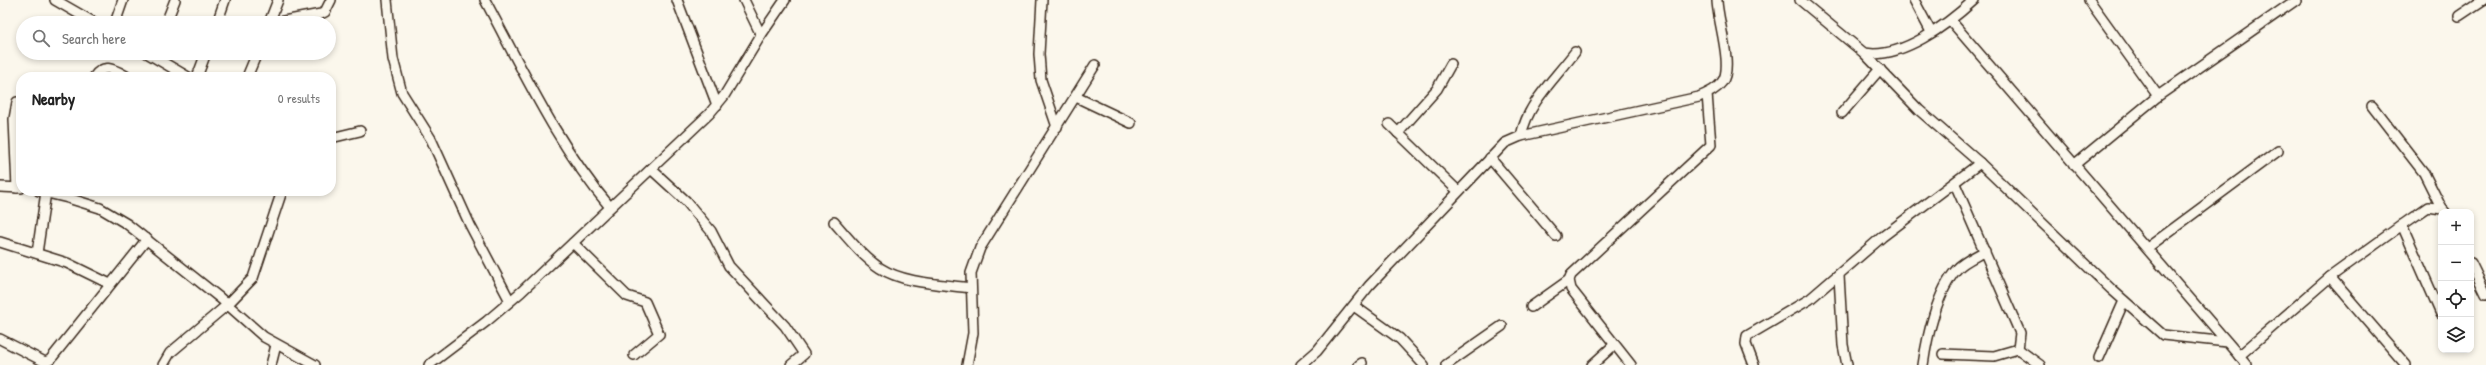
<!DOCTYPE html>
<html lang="en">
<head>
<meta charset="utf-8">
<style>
	body { margin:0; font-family:"Patrick Hand",sans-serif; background:#f2f2f2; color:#222 }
	.controls { position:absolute; right:12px; bottom:12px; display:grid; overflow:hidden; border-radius:8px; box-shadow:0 2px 6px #0003 }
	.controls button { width:36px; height:36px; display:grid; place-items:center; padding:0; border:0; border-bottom:1px solid #e0e0e0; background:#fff; color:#222; font:20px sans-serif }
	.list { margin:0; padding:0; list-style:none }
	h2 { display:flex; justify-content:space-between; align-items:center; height:52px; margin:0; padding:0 16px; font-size:17px }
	h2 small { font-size:13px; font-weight:400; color:#767676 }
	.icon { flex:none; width:22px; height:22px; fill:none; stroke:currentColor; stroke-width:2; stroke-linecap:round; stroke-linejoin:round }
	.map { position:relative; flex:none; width:2486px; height:365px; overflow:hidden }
	.search { position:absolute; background:#fff; box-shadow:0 2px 6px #0003; left:16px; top:16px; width:320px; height:44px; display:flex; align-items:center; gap:10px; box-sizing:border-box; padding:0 14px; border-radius:22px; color:#767676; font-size:15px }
	.panel { position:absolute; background:#fff; box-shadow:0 2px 6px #0003; left:16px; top:72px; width:320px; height:124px; border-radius:16px }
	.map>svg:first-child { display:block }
</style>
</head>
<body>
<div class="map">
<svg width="2486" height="365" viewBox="0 0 2486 365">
	<rect width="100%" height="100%" fill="#fbf7ec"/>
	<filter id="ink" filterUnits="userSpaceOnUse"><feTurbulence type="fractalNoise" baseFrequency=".025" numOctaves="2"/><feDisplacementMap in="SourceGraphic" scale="8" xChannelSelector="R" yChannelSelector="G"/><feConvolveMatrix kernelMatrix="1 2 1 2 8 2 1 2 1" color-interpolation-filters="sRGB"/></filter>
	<g filter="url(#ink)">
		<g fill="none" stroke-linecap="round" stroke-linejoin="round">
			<!-- minor casing -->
			<g stroke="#3b2a1e" stroke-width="12">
				<g id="minor">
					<polyline points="55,0 95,23"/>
					<polyline points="387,0 393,59 402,93 431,139 470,225 510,301"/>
					<path d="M485,0C523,71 558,146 610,207"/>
					<polyline points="677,0 717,105"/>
					<polyline points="1042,0 1039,54 1041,80 1057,127"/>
					<path d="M1800,0L1864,53C1901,60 1948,24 1974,0"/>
					<polyline points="1914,0 1931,32"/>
					<polyline points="2089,0 2158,96"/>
					<polyline points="2459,16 2483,0"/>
					<polyline points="1951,21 2247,365"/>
					<polyline points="115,23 123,0"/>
					<polyline points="166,23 175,0"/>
					<polyline points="217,23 225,0"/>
					<polyline points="269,23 278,0"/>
					<polyline points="273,23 321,14 325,12 331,0"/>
					<polyline points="761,35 785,0"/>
					<polyline points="147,53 188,77"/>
					<polyline points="1864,53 1919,110 1980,163 2111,289 2163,335 2227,342"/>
					<path d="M94,77C104,62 115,70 128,77"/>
					<polyline points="197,77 206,53"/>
					<polyline points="247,77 257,53"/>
					<polyline points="1076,97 1131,123"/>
					<polyline points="17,102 14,119 17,188"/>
					<polyline points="2372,106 2424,173 2442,209"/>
					<polyline points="1842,113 1880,69"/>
					<polyline points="1389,124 1458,191"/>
					<polyline points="1398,133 1437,89 1451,64"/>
					<path d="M1521,136C1528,102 1555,79 1575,52"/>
					<polyline points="331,138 360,131"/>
					<polyline points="1490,158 1556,236"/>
					<polyline points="2074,165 2158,96 2296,0"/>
					<polyline points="651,169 686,201 711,231 729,266 785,326 804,354 791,365"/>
					<polyline points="1955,184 2020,333 2018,349"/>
					<polyline points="0,187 21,188"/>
					<polyline points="39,191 68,198 100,208 127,224 220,298 264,337 315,365"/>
					<path d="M834,222C848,238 862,256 880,268C905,284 942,284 971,288"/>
					<polyline points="2402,225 2441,314"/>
					<polyline points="0,242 67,263 110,284"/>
					<polyline points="573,243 627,296 645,302 659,334 634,355"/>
					<polyline points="2147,248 2278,151"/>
					<polyline points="37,253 46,192"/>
					<polyline points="2471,263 2486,294"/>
					<polyline points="1839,276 1843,345 1847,365"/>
					<polyline points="2330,277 2406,365"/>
					<polyline points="1354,306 1400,339 1424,365"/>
					<polyline points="1531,307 1569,280"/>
					<polyline points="0,339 45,362 50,360 147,239"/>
					<polyline points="2018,349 2040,365"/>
					<polyline points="1943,354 1994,356 2018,349"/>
					<polyline points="2239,356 2330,277 2402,225 2428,207 2442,209 2445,212"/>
					<polyline points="2099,358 2124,301"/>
					<polyline points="163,365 170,353 227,305 253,278 282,191"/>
					<polyline points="271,365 276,345"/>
					<polyline points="429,365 487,321 521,292 709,114 724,96 761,35 744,0"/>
					<polyline points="967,365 973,333 971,273 980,248 1095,65"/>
					<path d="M1301,365L1317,351L1369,286L1505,143L1521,136L1699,97C1708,93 1716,90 1722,82C1734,67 1717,19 1717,0"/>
					<polyline points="1359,365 1362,363"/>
					<polyline points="1446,365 1502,326"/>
					<polyline points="1592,365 1614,345"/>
					<polyline points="1631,365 1571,289 1569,280 1571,275 1711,145 1707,94"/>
					<polyline points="1754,365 1746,344 1747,336 1810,299 1882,237 1980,163"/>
					<path d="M1923,365C1927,337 1937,291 1957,269C1964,261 1975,257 1985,251"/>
				</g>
			</g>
			<!-- minor -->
			<use href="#minor" stroke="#fbf7ec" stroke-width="9"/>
		</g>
	</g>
</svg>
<div class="controls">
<button>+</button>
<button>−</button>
<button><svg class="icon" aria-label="locate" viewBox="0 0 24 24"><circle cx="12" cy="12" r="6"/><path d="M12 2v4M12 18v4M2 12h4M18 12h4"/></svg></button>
<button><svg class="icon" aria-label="layers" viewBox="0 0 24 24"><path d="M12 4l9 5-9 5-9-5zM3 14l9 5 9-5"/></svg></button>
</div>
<div class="search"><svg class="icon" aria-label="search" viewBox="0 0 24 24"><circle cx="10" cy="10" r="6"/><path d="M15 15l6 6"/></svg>Search here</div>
<section class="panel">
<h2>Nearby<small>0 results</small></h2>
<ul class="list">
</ul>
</section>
</div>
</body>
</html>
